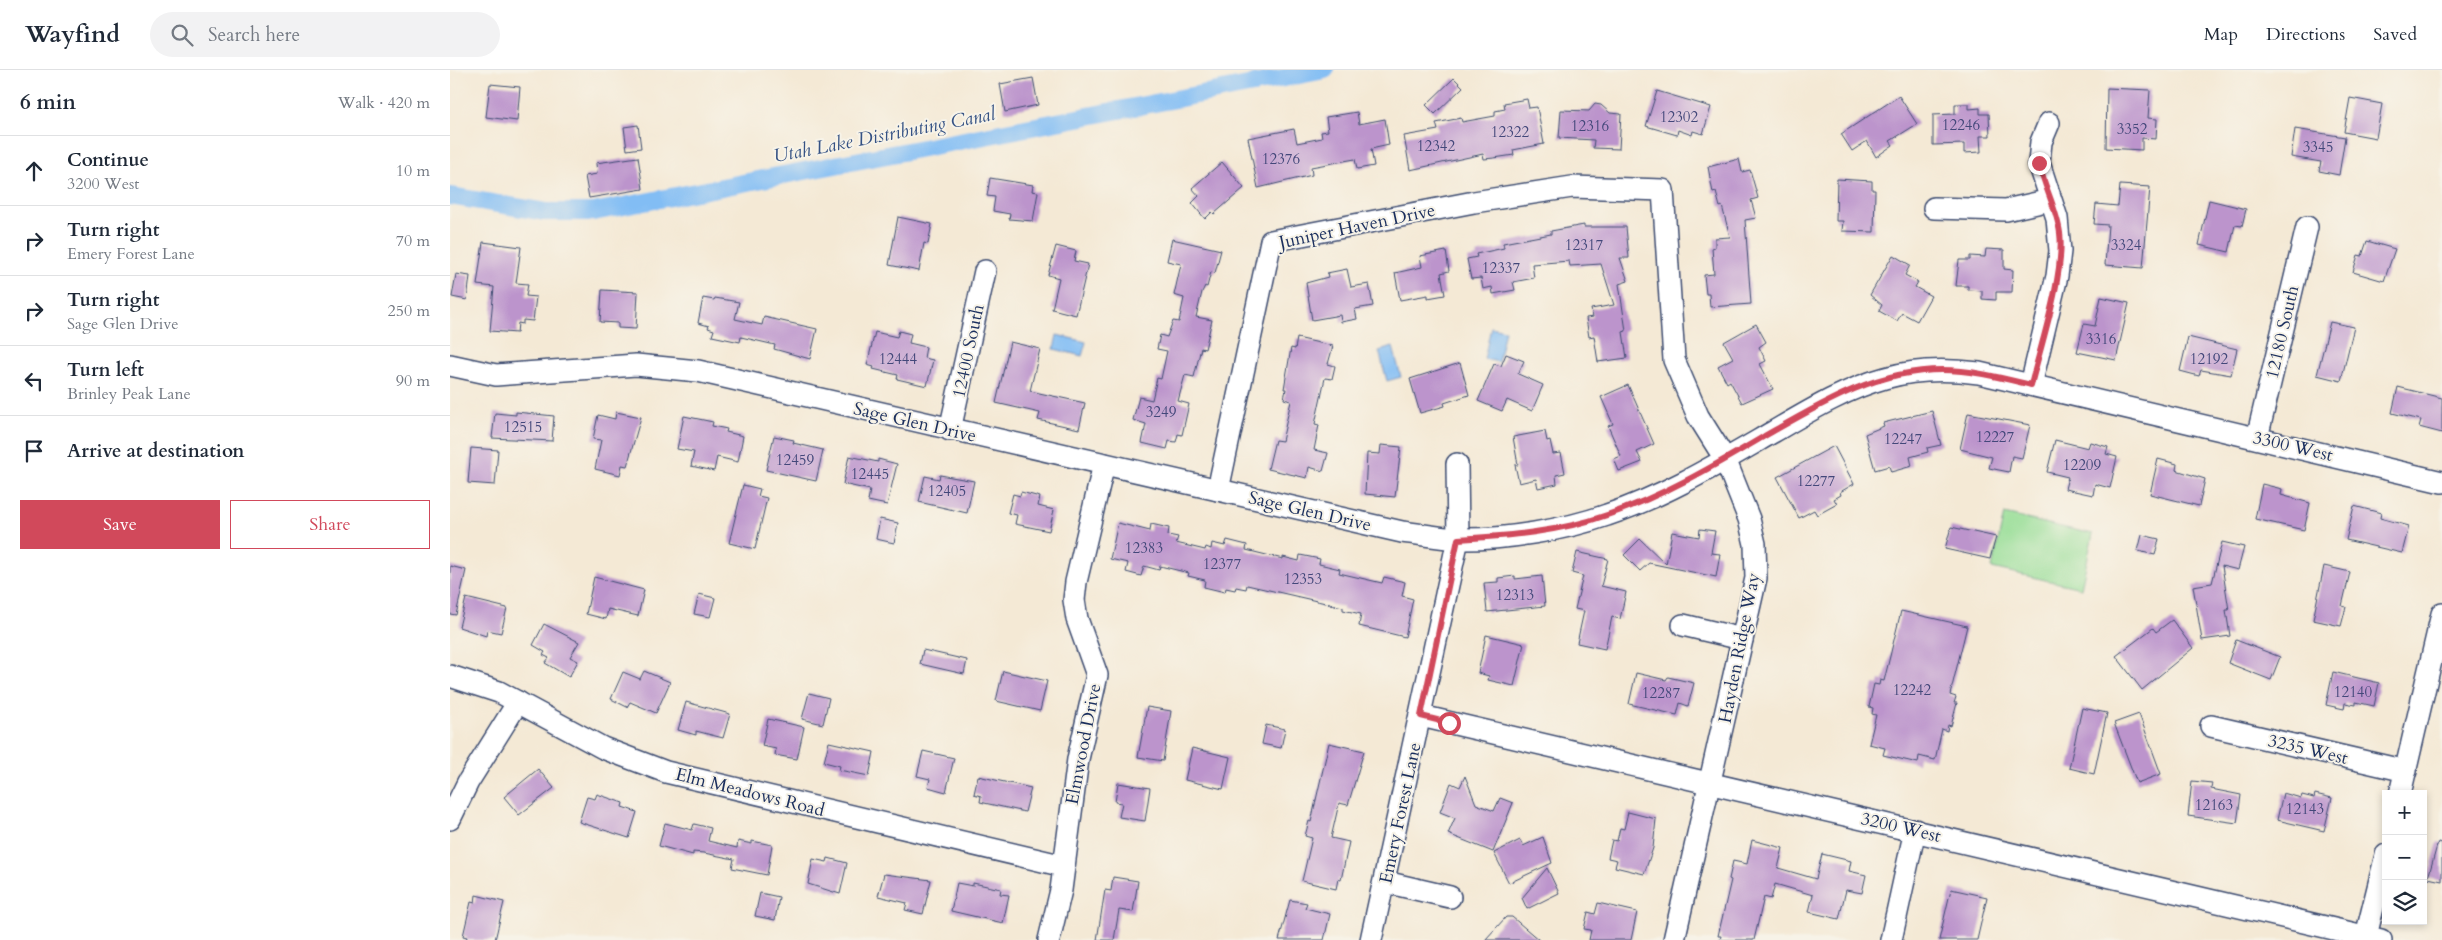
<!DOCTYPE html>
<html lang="en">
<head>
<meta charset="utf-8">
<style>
	body { margin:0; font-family:Cardo,serif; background:#f2f2f3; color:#1f2937 }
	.controls { position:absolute; right:15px; bottom:15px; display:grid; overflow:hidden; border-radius:0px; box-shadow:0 2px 8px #0003 }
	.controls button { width:45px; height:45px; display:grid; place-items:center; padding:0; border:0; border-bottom:1px solid #e0e1e3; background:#fff; color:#1f2937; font:25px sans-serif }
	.stop { position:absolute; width:15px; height:15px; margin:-11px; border:4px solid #d1495b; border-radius:50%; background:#fff }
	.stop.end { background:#d1495b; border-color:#fff; box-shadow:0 1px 5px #0008 }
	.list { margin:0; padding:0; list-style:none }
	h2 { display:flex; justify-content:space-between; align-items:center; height:65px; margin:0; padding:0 20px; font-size:21px }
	h2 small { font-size:16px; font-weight:400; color:#747a83 }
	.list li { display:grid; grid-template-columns:32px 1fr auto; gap:15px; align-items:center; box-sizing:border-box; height:70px; padding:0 20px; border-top:1px solid #e0e1e3 }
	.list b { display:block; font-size:19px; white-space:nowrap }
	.list p { margin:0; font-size:16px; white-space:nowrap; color:#747a83 }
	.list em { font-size:16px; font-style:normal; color:#747a83 }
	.actions { display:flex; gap:10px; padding:15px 20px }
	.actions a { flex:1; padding:11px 0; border:1px solid #d1495b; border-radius:0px; text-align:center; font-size:18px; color:#d1495b }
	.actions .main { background:#d1495b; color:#fff }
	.icon { flex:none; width:28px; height:28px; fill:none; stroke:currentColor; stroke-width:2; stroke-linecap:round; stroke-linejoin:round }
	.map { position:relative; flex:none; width:1992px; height:870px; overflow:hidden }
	header { display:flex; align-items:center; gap:30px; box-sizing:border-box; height:70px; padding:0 25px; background:#fff; border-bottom:1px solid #e0e1e3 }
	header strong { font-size:24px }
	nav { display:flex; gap:28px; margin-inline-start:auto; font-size:18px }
	.search { width:350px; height:45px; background:#f2f2f3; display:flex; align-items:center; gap:12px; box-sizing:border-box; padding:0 18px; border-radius:28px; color:#747a83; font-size:19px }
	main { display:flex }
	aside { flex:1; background:#fff }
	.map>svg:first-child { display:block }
</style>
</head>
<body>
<header>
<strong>Wayfind</strong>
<div class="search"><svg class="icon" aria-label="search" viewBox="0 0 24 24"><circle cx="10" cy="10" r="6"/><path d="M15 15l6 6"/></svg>Search here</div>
<nav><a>Map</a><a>Directions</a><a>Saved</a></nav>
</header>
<main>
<aside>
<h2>6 min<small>Walk · 420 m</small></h2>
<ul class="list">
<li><svg class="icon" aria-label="ahead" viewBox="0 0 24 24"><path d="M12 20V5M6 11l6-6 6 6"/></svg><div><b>Continue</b><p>3200 West</p></div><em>10 m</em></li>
<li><svg class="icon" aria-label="right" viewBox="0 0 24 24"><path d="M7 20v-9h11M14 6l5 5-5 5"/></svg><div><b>Turn right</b><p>Emery Forest Lane</p></div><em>70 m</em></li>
<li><svg class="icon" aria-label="right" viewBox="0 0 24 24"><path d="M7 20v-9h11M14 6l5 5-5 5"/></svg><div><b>Turn right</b><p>Sage Glen Drive</p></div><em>250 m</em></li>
<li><svg class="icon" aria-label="left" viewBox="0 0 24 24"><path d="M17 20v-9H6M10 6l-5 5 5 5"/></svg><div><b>Turn left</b><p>Brinley Peak Lane</p></div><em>90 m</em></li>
<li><svg class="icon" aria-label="arrive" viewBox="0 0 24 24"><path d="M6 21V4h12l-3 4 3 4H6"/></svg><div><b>Arrive at destination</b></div></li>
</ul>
<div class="actions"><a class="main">Save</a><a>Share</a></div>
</aside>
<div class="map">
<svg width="1992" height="870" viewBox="0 0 1992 870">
	<rect width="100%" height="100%" fill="#f7f3e8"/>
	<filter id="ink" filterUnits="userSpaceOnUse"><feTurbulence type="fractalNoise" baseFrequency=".02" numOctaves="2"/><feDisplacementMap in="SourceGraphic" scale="10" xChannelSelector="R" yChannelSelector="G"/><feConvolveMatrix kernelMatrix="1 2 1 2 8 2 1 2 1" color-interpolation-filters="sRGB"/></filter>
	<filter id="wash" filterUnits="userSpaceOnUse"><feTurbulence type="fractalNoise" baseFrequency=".0096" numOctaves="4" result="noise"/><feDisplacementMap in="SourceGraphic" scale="20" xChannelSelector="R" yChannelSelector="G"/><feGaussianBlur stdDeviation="1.12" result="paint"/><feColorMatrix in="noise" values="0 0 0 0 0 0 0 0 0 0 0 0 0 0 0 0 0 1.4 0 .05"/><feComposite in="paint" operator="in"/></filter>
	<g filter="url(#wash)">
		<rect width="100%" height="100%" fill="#f4e9d5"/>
		<!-- green -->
		<polygon fill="#98de97" stroke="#5a867a" points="1554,444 1643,464 1631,518 1542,498"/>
		<!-- water -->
		<g fill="#82bdf4" stroke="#4e76a9">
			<polygon points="1041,257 1055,260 1048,292 1034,289"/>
			<polygon points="607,265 636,272 632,286 604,279"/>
			<polygon points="943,277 951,307 937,311 929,281"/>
		</g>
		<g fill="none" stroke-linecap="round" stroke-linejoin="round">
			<!-- canal -->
			<polyline stroke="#82bdf4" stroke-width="18" points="0,126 96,142 143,142 875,0"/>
		</g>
		<g id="blocks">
			<!-- building -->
			<g fill="#bc94cc">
				<polygon points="583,8 588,35 555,42 550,14"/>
				<polygon points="1004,8 1013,17 985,44 976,35"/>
				<polygon points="40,14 70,17 67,51 36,47"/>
				<polygon points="1657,18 1700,20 1698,48 1707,49 1706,69 1692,68 1692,80 1656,78"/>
				<polygon points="1207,21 1261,37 1253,64 1243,61 1242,65 1228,60 1227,65 1196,56"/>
				<polygon points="1449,26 1467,54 1440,71 1443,75 1426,87 1417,71 1402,81 1391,64"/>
				<polygon points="1900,28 1932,34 1926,68 1894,62"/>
				<polygon points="1077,29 1079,38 1087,37 1094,74 1063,80 1064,85 1044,88 1034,89 1033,84 960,100 954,66 988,60 986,53 1011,48 1012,52 1045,46 1045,41 1055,39 1054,33"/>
				<polygon points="1145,34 1151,35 1160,43 1171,44 1169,79 1143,78 1144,70 1109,68 1111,40 1139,41"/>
				<polygon points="1505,34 1519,34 1519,39 1530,38 1530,44 1539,44 1540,66 1530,66 1531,82 1514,83 1514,74 1483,75 1483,45 1505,44"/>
				<polygon points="907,42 909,54 935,49 939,75 921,79 924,96 907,99 905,89 861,97 862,105 808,118 798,68 844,59 847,73 872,68 871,62 878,61 876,47"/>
				<polygon points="188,55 191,78 177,80 174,57"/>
				<polygon points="1845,59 1895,67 1889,105 1869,101 1871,92 1841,87"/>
				<polygon points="188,87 193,119 139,128 135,106 147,104 146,93"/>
				<polygon points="1289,89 1292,102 1300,100 1308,128 1301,130 1306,148 1295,150 1301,234 1260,237 1259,224 1256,224 1254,205 1264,204 1262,178 1265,177 1265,168 1280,167 1272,136 1270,137 1266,122 1263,123 1258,97"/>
				<polygon points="772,92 794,118 764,144 762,142 755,149 742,133 749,126 742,118"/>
				<polygon points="540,108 583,115 582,121 588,122 583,151 559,149 560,144 543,141 545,127 537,126"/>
				<polygon points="1387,109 1422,111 1422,120 1425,120 1424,162 1392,161 1393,151 1386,151"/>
				<polygon points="1670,115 1700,117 1693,198 1655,195 1658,155 1644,154 1646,134 1668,136"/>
				<polygon points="1759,130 1796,139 1792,156 1785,155 1779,182 1749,175"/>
				<polygon points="448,147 482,154 478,174 474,173 469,201 439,195"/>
				<polygon points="1134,155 1134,157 1176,157 1179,188 1170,188 1178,211 1169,214 1176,261 1173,262 1177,288 1148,292 1144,266 1139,267 1136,248 1143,247 1141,239 1164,235 1151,194 1120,196 1119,191 1082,194 1084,208 1063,212 1065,220 1043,224 1042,217 1033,219 1031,208 1021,209 1017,189 1027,187 1026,184 1054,178 1053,173 1101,164 1101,161"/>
				<polygon points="722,169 771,180 765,203 761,202 757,217 755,216 752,222 746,247 762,250 755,279 751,278 744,307 735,305 728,331 739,334 732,365 728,364 726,372 719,371 717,379 692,373 696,354 683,350 689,327 702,330 707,308 711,309 717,281 707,279 710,265 717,267 723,251 729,252 734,228 724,225 731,194 717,191"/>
				<polygon points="1917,171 1945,179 1934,211 1903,202 1908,185 1912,186"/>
				<polygon points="33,172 71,177 66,213 78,214 76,226 86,227 83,251 73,250 73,254 68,253 67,263 40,261 44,217 27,215"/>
				<polygon points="606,176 626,181 624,191 638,194 626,245 602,239 609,208 598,205"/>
				<polygon points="1536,179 1554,180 1554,199 1563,200 1562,222 1546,222 1546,230 1532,229 1532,221 1518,220 1518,216 1506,216 1509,190 1520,190 1520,186 1535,187"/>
				<polygon points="996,181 999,201 991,203 995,225 978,228 978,225 950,230 945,203 972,197 970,186"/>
				<polygon points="1443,185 1460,195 1455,205 1468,212 1465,217 1481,226 1467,251 1452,243 1447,251 1429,241 1432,235 1420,225"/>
				<polygon points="897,199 901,217 919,214 923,236 905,239 907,249 891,252 890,245 862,250 856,213 878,207 877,203"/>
				<polygon points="6,204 20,206 17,230 2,227"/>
				<polygon points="152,220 188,222 186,259 168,258 168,253 150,252"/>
				<polygon points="1651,227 1679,233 1666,290 1627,282 1634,254 1645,256"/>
				<polygon points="253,228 264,230 265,228 289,232 285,249 312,255 314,247 367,259 360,289 324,279 325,275 291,267 290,272 262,266 264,260 258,258 259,256 248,253"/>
				<polygon points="1880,252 1904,257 1891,311 1867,305"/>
				<polygon points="1306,254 1316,272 1309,277 1316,291 1310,294 1323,319 1292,333 1280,311 1277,313 1268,296 1283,288 1274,272"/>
				<polygon points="449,261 461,264 459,273 476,277 474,288 483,290 477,316 447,309 448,305 423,299 424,297 417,295 425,262 447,267"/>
				<polygon points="1738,267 1787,279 1781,305 1751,300 1749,306 1730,301"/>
				<polygon points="847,268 883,276 878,294 885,296 882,309 875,308 865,354 869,355 864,380 878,383 873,401 859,397 857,408 818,399 825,370 832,371 841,331 834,329 836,319 834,319 841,278 845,279"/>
				<polygon points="560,272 590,279 580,321 635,333 629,359 588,350 590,343 546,333"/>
				<polygon points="1056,284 1074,291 1068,304 1093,315 1082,341 1057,330 1052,341 1028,331 1044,294 1051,296"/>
				<polygon points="1010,293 1019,325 994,333 995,336 970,343 960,309"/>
				<polygon points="1178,315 1204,374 1187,382 1192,392 1169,401 1164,389 1171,386 1158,356 1163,354 1151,327"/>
				<polygon points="1948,317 1992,328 1992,363 1969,357 1971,350 1942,343"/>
				<polygon points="1482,341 1491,375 1477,378 1478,382 1460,387 1462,396 1441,402 1439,396 1425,400 1415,364 1434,356 1433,353"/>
				<polygon points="66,342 104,346 102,371 42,368 45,343 66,345"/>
				<polygon points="166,342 191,347 177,396 172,395 170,405 145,399 151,370 143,369 148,345 165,349"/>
				<polygon points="1518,343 1580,355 1572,388 1562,386 1559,402 1539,398 1542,387 1510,379"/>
				<polygon points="234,346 263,352 262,356 277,359 276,362 293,366 288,392 267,387 264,401 241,396 244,382 227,379"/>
				<polygon points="1095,361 1097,371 1100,370 1103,384 1111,383 1115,403 1106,405 1107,414 1088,418 1086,409 1069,413 1065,395 1068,395 1063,367"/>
				<polygon points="324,366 344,370 343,373 373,380 366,411 316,400"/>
				<polygon points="1605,370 1638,378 1640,372 1658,377 1656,384 1667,387 1660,418 1645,414 1643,425 1615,419 1618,407 1597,402"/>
				<polygon points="931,375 951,377 945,427 915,424 917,383 930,384"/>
				<polygon points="1384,376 1404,414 1390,422 1391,425 1384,429 1387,434 1367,445 1364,440 1349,448 1327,407"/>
				<polygon points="21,378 48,380 45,415 18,413"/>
				<polygon points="399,386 428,392 428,389 447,394 437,435 418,431 420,420 393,414"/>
				<polygon points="1708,389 1727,394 1726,400 1755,409 1749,436 1700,424"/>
				<polygon points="490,405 524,411 517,443 469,432 475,406 489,409"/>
				<polygon points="1812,414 1832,419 1831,425 1860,433 1854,460 1805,449"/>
				<polygon points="293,415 310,419 308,426 317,428 305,479 279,473"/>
				<polygon points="571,422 590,427 588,436 604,440 599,461 565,454 567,445 558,443 563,424 570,426"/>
				<polygon points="1904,436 1931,443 1930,448 1959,456 1952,483 1896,470"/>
				<polygon points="430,449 448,453 444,473 426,469"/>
				<polygon points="668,453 700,461 701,454 719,458 718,465 728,467 726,473 755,480 756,477 761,479 762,473 775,476 777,470 797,475 796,480 833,489 833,487 849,491 850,485 870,489 869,494 890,499 889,503 932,513 934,507 955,512 952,526 963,529 955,567 909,556 911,544 893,540 893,537 797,515 796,519 786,517 785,520 776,518 775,522 754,517 755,510 738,506 739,503 710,496 709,500 694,496 691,506 676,502 678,493 660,489"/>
				<polygon points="1501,457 1546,467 1540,489 1495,479"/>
				<polygon points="1250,459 1265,461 1261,483 1270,484 1266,507 1199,493 1190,501 1174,485 1190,469 1216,494 1222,462 1249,467"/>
				<polygon points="1692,465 1709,469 1705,485 1688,481"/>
				<polygon points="1772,472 1794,477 1788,500 1772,496 1779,540 1776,540 1780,566 1752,570 1743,516 1762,513"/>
				<polygon points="1127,482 1158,489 1151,516 1176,522 1170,549 1162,547 1155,579 1127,573 1134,541 1125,539 1133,506 1122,503"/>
				<polygon points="0,496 16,500 6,545 0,544"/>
				<polygon points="1874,496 1900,502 1892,536 1896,537 1891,556 1863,550"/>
				<polygon points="1065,506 1065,509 1092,506 1095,536 1037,542 1034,513 1048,512 1048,508"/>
				<polygon points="144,507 194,520 188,546 158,539 156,549 136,544"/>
				<polygon points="249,524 265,528 260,547 244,544"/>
				<polygon points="16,528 57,538 51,563 37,560 36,566 9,557"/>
				<polygon points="1451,541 1517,556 1500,625 1506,627 1504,633 1507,633 1501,656 1498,655 1497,661 1492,659 1485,690 1469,686 1468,693 1433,685 1435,678 1419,674 1426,645 1422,644 1423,638 1419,637 1424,614 1429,615 1430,610 1434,611"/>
				<polygon points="1722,550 1743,578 1692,620 1666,586 1703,558 1706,562"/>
				<polygon points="94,554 129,572 120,587 128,591 119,607 95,593 99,588 93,585 95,582 83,575"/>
				<polygon points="1036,565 1074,574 1064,616 1038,610 1039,606 1028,603"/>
				<polygon points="1786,570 1830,587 1821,610 1778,593"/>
				<polygon points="473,580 517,590 514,604 470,594"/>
				<polygon points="194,601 220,612 206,643 180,632 177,637 161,629 173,602 190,609"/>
				<polygon points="553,601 597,611 590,641 546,631"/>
				<polygon points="1883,602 1929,613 1924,636 1906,632 1906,635 1895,633 1894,639 1876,635"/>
				<polygon points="1186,603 1216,610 1218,607 1244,613 1238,636 1230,633 1227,645 1179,634"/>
				<polygon points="359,623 379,628 373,654 352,649"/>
				<polygon points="236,632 280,644 273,668 246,661 246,665 228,660"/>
				<polygon points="697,637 721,641 713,691 688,687"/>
				<polygon points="1632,638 1657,643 1644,704 1619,698"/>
				<polygon points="1689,644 1711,704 1687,713 1664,653"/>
				<polygon points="318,649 354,657 347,689 325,685 326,679 312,676"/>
				<polygon points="816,655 835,659 831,678 812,674"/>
				<polygon points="379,672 424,682 419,706 389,700 390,696 374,692"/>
				<polygon points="879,673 914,681 898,735 889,733 881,768 899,772 891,810 888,809 886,819 852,811 862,768 855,766 859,751 861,752"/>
				<polygon points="742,678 780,687 773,719 735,710"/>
				<polygon points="473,681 504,688 496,722 478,717 480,709 467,706"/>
				<polygon points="88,699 104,718 69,745 54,727"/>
				<polygon points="528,706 581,718 575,742 530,732 531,726 524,724"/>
				<polygon points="1015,706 1026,734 1044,741 1050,728 1063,733 1043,782 998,764 1005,748 990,742 1001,713 1010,717"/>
				<polygon points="1742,711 1762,713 1761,719 1791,725 1787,753 1738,746"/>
				<polygon points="668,713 700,718 695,751 669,747 672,733 665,732"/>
				<polygon points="1833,723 1851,728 1852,725 1864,728 1865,724 1882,728 1874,761 1827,750"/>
				<polygon points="147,724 173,733 172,737 187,742 179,768 129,752 137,727 145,729"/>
				<polygon points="1178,742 1206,749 1203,778 1194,804 1165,797 1167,790 1158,788 1162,770 1167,771 1170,758 1174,759"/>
				<polygon points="215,753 242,760 244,754 261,758 258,771 287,778 288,771 302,774 302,771 322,775 317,805 282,798 284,789 254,783 243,782 243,785 209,776"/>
				<polygon points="1093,767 1102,793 1059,813 1044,783 1070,770 1073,776"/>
				<polygon points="1302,770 1333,778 1328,798 1366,809 1372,784 1401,791 1399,801 1416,805 1412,823 1396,820 1389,849 1359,842 1363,825 1325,814 1321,829 1314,827 1304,870 1270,870 1271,866 1268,866 1281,810 1279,809 1283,791 1297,794"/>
				<polygon points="1988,772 1992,773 1992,811 1978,808"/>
				<polygon points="378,788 397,793 390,824 358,814 363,789 377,792"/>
				<polygon points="1097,798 1109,823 1077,839 1072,828"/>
				<polygon points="434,804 481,810 473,844 455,840 457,833 428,826"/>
				<polygon points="663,807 688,811 683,842 669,840 664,870 647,870 655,820 661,821"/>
				<polygon points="507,813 523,816 523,813 551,819 550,824 559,825 553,853 501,841"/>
				<polygon points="1501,819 1537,827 1527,870 1489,870"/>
				<polygon points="310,823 329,827 325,850 305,846"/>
				<polygon points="26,825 54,832 45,870 16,870 17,867 13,866 21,832 25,833"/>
				<polygon points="840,830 857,833 855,838 880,844 874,870 829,870"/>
				<polygon points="1148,833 1187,842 1181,870 1139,870 1141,860 1134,859 1138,842 1145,844"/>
				<polygon points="1056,847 1062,847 1089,870 1035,870"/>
			</g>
		</g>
	</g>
	<g filter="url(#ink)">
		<use href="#blocks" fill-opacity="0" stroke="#3c4b70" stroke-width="1"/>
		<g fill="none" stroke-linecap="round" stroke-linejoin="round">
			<!-- minor casing -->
			<g stroke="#3c4b70" stroke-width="24">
				<g id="minor">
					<polyline points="1484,138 1556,140 1600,130"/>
					<path d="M0,295L46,305L186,295L248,301L952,462C970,464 989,468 1008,469C1053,470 1115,460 1157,445C1215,426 1271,392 1323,362C1359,341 1395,319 1435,308C1466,299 1497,299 1529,303L1992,412"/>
					<polyline points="1581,315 1607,206 1610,181 1607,148 1589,93 1591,72 1599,53"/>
					<polyline points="500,360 535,201"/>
					<polyline points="1807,368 1857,157"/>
					<polyline points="768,420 821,171 1024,132 1122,117 1213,120 1224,290 1248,346 1275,389 1299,449 1305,474 1306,508 1224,870"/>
					<polyline points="1233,555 1292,569"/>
					<polyline points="0,606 49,622 153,678 216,702 614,796"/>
					<polyline points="971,646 1931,870"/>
					<polyline points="1761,656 1956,701"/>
					<polyline points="1950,724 1992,544"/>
					<polyline points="0,749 18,712 68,632"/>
					<polyline points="935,812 1000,827"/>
					<polyline points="599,870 611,820 628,689 647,605 627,549 624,530 626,512 654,394"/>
					<polyline points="921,870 1008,469 1007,394"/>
					<polyline points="1441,870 1465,760"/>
					<polyline points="1915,870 1936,785"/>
				</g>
			</g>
			<!-- minor -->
			<use href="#minor" stroke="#fff" stroke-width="21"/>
		</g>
	</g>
	<g fill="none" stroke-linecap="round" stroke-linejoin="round" filter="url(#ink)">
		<!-- route -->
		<path stroke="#d1495b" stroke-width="6" d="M999,653L971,646L1008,469C1058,466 1110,462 1157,445C1211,427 1264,396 1313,367C1369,335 1425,300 1492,300C1522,300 1552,308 1581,315C1591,275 1615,202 1610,163C1607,139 1594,117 1589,93"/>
	</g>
	<g text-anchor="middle" stroke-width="4" stroke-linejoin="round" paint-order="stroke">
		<!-- number labels -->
		<g font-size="15" fill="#43487a">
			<text x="1229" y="52">12302</text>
			<text x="1511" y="60">12246</text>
			<text x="1140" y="61">12316</text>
			<text x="1682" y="64">3352</text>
			<text x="1060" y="67">12322</text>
			<text x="986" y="81">12342</text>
			<text x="1868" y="82">3345</text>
			<text x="831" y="94">12376</text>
			<text x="1134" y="180">12317</text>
			<text x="1676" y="180">3324</text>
			<text x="1051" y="203">12337</text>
			<text x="1651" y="274">3316</text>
			<text x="448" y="294">12444</text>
			<text x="1759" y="294">12192</text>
			<text x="711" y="347">3249</text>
			<text x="73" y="362">12515</text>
			<text x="1545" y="372">12227</text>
			<text x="1453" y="374">12247</text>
			<text x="345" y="395">12459</text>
			<text x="1632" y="400">12209</text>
			<text x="420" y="409">12445</text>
			<text x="1366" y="416">12277</text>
			<text x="497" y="426">12405</text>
			<text x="694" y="483">12383</text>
			<text x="772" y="499">12377</text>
			<text x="853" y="514">12353</text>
			<text x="1065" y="530">12313</text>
			<text x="1462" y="625">12242</text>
			<text x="1903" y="627">12140</text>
			<text x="1211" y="628">12287</text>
			<text x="1764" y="740">12163</text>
			<text x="1855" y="744">12143</text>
		</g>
		<!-- street labels -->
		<g font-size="18" fill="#1b2f5e" stroke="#f7f3e8">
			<text transform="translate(907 156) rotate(-12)" y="6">Juniper Haven Drive</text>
			<text transform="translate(1832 262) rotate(-77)" y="6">12180 South</text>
			<text transform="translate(518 281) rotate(-78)" y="6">12400 South</text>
			<text transform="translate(465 352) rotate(13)" y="6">Sage Glen Drive</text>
			<text transform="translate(1843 376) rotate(13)" y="6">3300 West</text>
			<text transform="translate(860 441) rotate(13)" y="6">Sage Glen Drive</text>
			<text transform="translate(1289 578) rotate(-79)" y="6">Hayden Ridge Way</text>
			<text transform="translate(633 674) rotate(-79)" y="6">Elmwood Drive</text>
			<text transform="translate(1858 679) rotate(13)" y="6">3235 West</text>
			<text transform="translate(300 722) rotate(14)" y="6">Elm Meadows Road</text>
			<text transform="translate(950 743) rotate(-78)" y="6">Emery Forest Lane</text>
			<text transform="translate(1451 757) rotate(13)" y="6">3200 West</text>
		</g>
		<!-- water labels -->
		<g font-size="19" font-style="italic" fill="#355284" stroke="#f7f3e8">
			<text transform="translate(434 64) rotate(-11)" y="7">Utah Lake Distributing Canal</text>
		</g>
	</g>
</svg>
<div class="controls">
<button>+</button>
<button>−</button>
<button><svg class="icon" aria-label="layers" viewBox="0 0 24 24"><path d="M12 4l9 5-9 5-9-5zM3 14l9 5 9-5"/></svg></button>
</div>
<div class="stop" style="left:999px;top:653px"></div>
<div class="stop end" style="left:1589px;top:93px"></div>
</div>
</main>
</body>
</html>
